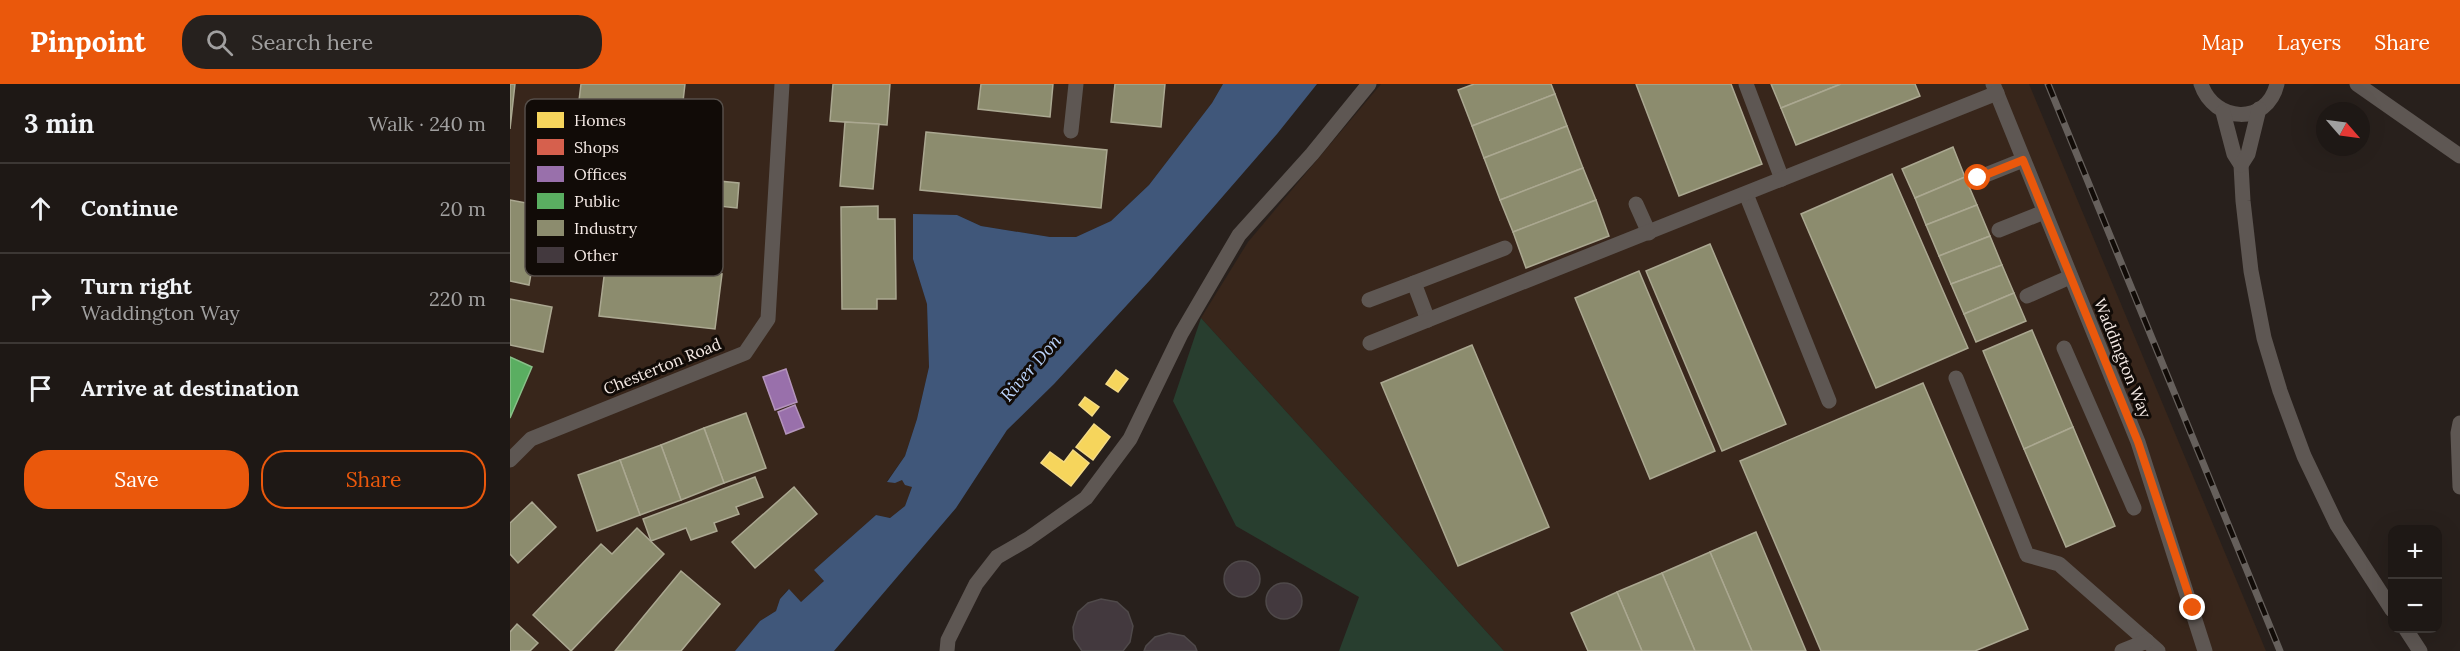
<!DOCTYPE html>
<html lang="en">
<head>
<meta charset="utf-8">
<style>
	body { margin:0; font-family:Lora,serif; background:#26211e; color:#f1f3f6 }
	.controls { position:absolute; right:18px; bottom:18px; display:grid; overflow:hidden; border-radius:12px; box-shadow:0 6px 24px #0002 }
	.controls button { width:54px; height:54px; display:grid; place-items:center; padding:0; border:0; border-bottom:2px solid #3c3734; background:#1e1815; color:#f1f3f6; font:30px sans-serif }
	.compass { position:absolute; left:1806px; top:18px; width:54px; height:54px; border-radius:50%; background:#1e1815; box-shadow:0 6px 24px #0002; rotate:118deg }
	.stop { position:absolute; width:18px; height:18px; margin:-14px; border:4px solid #ea580c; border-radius:50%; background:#fff }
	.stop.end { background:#ea580c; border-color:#fff; box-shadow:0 2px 6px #0008 }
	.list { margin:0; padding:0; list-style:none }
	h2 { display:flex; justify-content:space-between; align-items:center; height:78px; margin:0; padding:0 24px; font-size:26px }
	h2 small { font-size:20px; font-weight:400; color:#a1a0a0 }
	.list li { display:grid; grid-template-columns:39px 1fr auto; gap:18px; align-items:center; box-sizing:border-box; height:90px; padding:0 24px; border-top:2px solid #3c3734 }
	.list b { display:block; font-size:22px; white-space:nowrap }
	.list p { margin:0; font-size:20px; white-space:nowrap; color:#a1a0a0 }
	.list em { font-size:20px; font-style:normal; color:#a1a0a0 }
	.actions { display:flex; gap:12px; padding:18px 24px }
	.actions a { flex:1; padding:14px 0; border:2px solid #ea580c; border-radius:24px; text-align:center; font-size:21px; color:#ea580c }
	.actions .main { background:#ea580c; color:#fff }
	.icon { flex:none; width:33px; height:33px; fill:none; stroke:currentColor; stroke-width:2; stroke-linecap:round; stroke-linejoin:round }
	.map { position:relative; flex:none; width:1950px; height:567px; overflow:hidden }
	header { display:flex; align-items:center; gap:36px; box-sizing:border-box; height:84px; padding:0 30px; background:#ea580c; color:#fff }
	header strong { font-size:28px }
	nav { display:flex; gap:33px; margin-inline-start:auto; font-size:21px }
	.search { width:420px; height:54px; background:#26211e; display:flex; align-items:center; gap:15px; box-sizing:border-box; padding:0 21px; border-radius:24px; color:#a1a0a0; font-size:22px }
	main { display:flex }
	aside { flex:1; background:#1e1815 }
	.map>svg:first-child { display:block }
</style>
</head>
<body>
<header>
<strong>Pinpoint</strong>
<div class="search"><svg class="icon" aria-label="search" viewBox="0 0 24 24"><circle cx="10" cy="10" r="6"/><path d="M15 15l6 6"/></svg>Search here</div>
<nav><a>Map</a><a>Layers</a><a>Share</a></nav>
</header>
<main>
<aside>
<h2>3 min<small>Walk · 240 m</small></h2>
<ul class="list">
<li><svg class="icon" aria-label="ahead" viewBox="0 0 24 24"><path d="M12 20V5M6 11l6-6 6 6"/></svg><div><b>Continue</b></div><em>20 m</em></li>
<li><svg class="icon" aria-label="right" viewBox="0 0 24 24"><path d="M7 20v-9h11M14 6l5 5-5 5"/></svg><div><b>Turn right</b><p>Waddington Way</p></div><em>220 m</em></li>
<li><svg class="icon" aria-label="arrive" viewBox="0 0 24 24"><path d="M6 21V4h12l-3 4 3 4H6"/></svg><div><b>Arrive at destination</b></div></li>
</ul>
<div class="actions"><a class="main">Save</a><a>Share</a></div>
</aside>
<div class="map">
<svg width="1950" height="567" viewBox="0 0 1950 567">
	<rect width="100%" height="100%" fill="#28201c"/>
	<!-- built -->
	<g fill="#38261b">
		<polygon points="0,0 713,0 702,19 639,101 601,137 566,153 540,153 471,142 447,131 403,176 417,219 419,283 407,335 395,372 377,397 392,396 402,403 395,422 380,434 366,431 304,486 314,497 291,518 278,505 270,515 266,527 250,537 225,567 0,567"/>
		<polygon points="871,0 1519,0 1756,567 994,567 691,234 738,158"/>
	</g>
	<!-- green -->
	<polygon fill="#283e2f" points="691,234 994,567 829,567 849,513 726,442 663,317"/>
	<!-- water -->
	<polygon fill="#40577a" points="713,0 807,0 767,50 641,195 544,300 497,346 446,424 324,567 225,567 250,537 266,527 270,515 279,505 291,518 314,497 304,486 366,431 380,434 395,422 402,403 395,401 392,396 385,399 377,398 395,372 407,335 419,283 417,220 403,175 403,130 447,131 471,142 540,153 566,153 601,137 639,101 702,19"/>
	<!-- homes -->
	<g fill="#f6d55c" stroke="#f5db85" stroke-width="1.5">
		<polygon points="606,286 618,295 608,308 596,300"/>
		<polygon points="575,313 589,323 582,332 569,321"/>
		<polygon points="584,340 600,353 583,376 566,363"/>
		<polygon points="563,366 579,379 561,402 531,379 540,368 554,378"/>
	</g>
	<!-- offices -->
	<g fill="#9970ab" stroke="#b494bc" stroke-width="1.5">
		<polygon points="276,285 287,318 265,326 253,293"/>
		<polygon points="285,321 294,343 276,350 268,328"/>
	</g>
	<!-- public -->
	<polygon fill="#5aae61" stroke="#88c088" stroke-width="1.5" points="0,273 22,283 0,334"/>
	<!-- industry -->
	<g fill="#8c8c6e" stroke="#aba891" stroke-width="1.5">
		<polygon points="0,0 5,0 0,45"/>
		<polygon points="71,0 175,0 166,78 63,66"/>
		<polygon points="323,0 380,0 377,41 320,37"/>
		<polygon points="471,0 543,0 540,33 468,25"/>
		<polygon points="605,0 655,0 651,43 601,38"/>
		<polygon points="964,0 1041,0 1045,10 962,42 948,6"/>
		<polygon points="1126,0 1221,0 1252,80 1169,112"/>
		<polygon points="1261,0 1331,0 1271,24"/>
		<polygon points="1331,0 1405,0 1410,12 1286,61 1271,24"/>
		<polygon points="1045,10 1057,42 974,74 962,42"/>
		<polygon points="335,38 369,40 363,105 330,102"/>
		<polygon points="1057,42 1073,84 990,116 974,74"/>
		<polygon points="416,48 597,66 591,124 410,106"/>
		<polygon points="1443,63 1455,93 1405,114 1392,85"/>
		<polygon points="1073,84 1086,116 1003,148 990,116"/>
		<polygon points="138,90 229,99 227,124 209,122 203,186 101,175 109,101 136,103"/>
		<polygon points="1382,90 1458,264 1366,304 1291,130"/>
		<polygon points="1455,93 1467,121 1416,141 1405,114"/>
		<polygon points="0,116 33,122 19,201 0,197"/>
		<polygon points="1086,116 1099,152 1016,184 1003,148"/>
		<polygon points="1467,121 1480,152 1429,172 1416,141"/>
		<polygon points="368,122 368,135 385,135 386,215 367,215 367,225 332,225 331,123"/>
		<polygon points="1480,152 1492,181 1441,200 1429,172"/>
		<polygon points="1200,160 1276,340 1212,367 1136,187"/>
		<polygon points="96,177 212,190 205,245 89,232"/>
		<polygon points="1492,181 1504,209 1454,230 1441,200"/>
		<polygon points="1129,187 1205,367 1140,395 1065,214"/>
		<polygon points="1504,209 1516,237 1466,258 1454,230"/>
		<polygon points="0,215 42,223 33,268 0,261"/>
		<polygon points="1522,246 1563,343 1514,365 1473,267"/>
		<polygon points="962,261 1039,443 948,482 871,299"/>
		<polygon points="1413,299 1518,545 1465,567 1311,567 1230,377"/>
		<polygon points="236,329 256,384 214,399 194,344"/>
		<polygon points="1563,343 1605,442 1556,463 1514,365"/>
		<polygon points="194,344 214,399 171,416 151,361"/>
		<polygon points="151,361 171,416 130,431 110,376"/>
		<polygon points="110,376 130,431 87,447 68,391"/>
		<polygon points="245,393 253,413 226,423 229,430 204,439 207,447 181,456 176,444 141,457 133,435"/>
		<polygon points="284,403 307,430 245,484 222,458"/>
		<polygon points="22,418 46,443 8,479 0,470 0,439"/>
		<polygon points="127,444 154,470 61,567 23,531 91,460 102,470"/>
		<polygon points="1246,448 1296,567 1242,567 1200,468"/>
		<polygon points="1200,468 1242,567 1185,567 1152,489"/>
		<polygon points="171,487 210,520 171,567 105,567"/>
		<polygon points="1152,489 1185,567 1132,567 1107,508"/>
		<polygon points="1107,508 1132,567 1078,567 1061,529"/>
		<polygon points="7,540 28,559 20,567 0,567 0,548"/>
	</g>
	<!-- building -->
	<g fill="#43393e" stroke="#4f494a" stroke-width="1.5">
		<circle cx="732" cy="495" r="18"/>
		<circle cx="774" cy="517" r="18"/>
		<polygon points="591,515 607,518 618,528 623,542 620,558 613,567 572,567 564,555 563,543 568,528 578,519"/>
		<polygon points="659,549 674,552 685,562 687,567 634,567 636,562 645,553"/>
	</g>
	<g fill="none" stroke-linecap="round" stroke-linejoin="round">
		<!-- minor -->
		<g stroke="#5e5753" stroke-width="15">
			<polyline points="1236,0 1272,95"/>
			<polyline points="1483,0 1628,358 1695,567"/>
			<path d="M1691,0C1704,39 1757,42 1767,0"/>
			<polyline points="1847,0 1950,72"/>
			<polyline points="1713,28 1724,70 1731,81 1733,117 1741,187 1754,254 1770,307 1794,372 1827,441 1882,526"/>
			<polyline points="561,47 566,0"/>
			<polyline points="1731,81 1738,70 1749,25"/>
			<polyline points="1468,94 1513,76"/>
			<polyline points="1236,110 1319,317"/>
			<polyline points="1126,120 1139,149"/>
			<polyline points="1489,146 1534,128"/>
			<polyline points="904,199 995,164"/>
			<polyline points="1517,212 1560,193"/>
			<polyline points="859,216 904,199 918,236"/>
			<polyline points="860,259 1487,9"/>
			<polyline points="1554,264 1624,424"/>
			<polyline points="1446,294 1517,471 1549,480 1648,567"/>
			<polyline points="1950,339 1948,349 1950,403"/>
			<polyline points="0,376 21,355 235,269 258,235 272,0"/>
			<polyline points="1895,544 1910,567"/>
			<polyline points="437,567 438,556 466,500 487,473 518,455 576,414 620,355 671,250 729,151 802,70 859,0"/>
			<polyline points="1612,567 1637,557"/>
		</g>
		<!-- rail casing -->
		<g stroke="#66605c" stroke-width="7">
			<polyline id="rail" points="1538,0 1770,567"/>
		</g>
		<!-- rail -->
		<use href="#rail" stroke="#110b07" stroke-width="4.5" stroke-dasharray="14" stroke-linecap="butt"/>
	</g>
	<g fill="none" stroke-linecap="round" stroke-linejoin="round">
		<!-- route -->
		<polyline stroke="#ea580c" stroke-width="8" points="1468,94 1513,76 1628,358 1683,524"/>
	</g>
	<g text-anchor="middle" stroke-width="6" stroke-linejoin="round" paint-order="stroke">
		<!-- street labels -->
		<g font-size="16" fill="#f4e9e4" stroke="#110b07">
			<text transform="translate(1613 274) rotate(68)" y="6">Waddington Way</text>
			<text transform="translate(152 282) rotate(-22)" y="6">Chesterton Road</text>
		</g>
		<!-- water labels -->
		<g font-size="18" font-style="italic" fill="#b9d2f9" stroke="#110b07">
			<text transform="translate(521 284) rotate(-49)" y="6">River Don</text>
		</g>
	</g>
	<!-- legend -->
	<rect x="15" y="15" width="198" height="177" rx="9" fill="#110b07" stroke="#554e49" stroke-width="1.5"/>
	<rect x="27" y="28" width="27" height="16" fill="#f6d55c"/>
	<rect x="27" y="55" width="27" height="16" fill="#d6604d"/>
	<rect x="27" y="82" width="27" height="16" fill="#9970ab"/>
	<rect x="27" y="109" width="27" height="16" fill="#5aae61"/>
	<rect x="27" y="136" width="27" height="16" fill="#8c8c6e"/>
	<rect x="27" y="163" width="27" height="16" fill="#43393e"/>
	<g font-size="16" fill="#f4e9e4">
		<text x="64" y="42">Homes</text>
		<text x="64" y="69">Shops</text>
		<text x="64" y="96">Offices</text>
		<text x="64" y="123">Public</text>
		<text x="64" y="150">Industry</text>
		<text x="64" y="177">Other</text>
	</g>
</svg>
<div class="controls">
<button>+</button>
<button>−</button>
</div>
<svg class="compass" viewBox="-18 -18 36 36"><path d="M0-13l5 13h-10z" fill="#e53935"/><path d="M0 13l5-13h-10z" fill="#a1a0a0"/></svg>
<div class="stop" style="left:1468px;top:94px"></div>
<div class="stop end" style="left:1683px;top:524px"></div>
</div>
</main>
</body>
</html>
